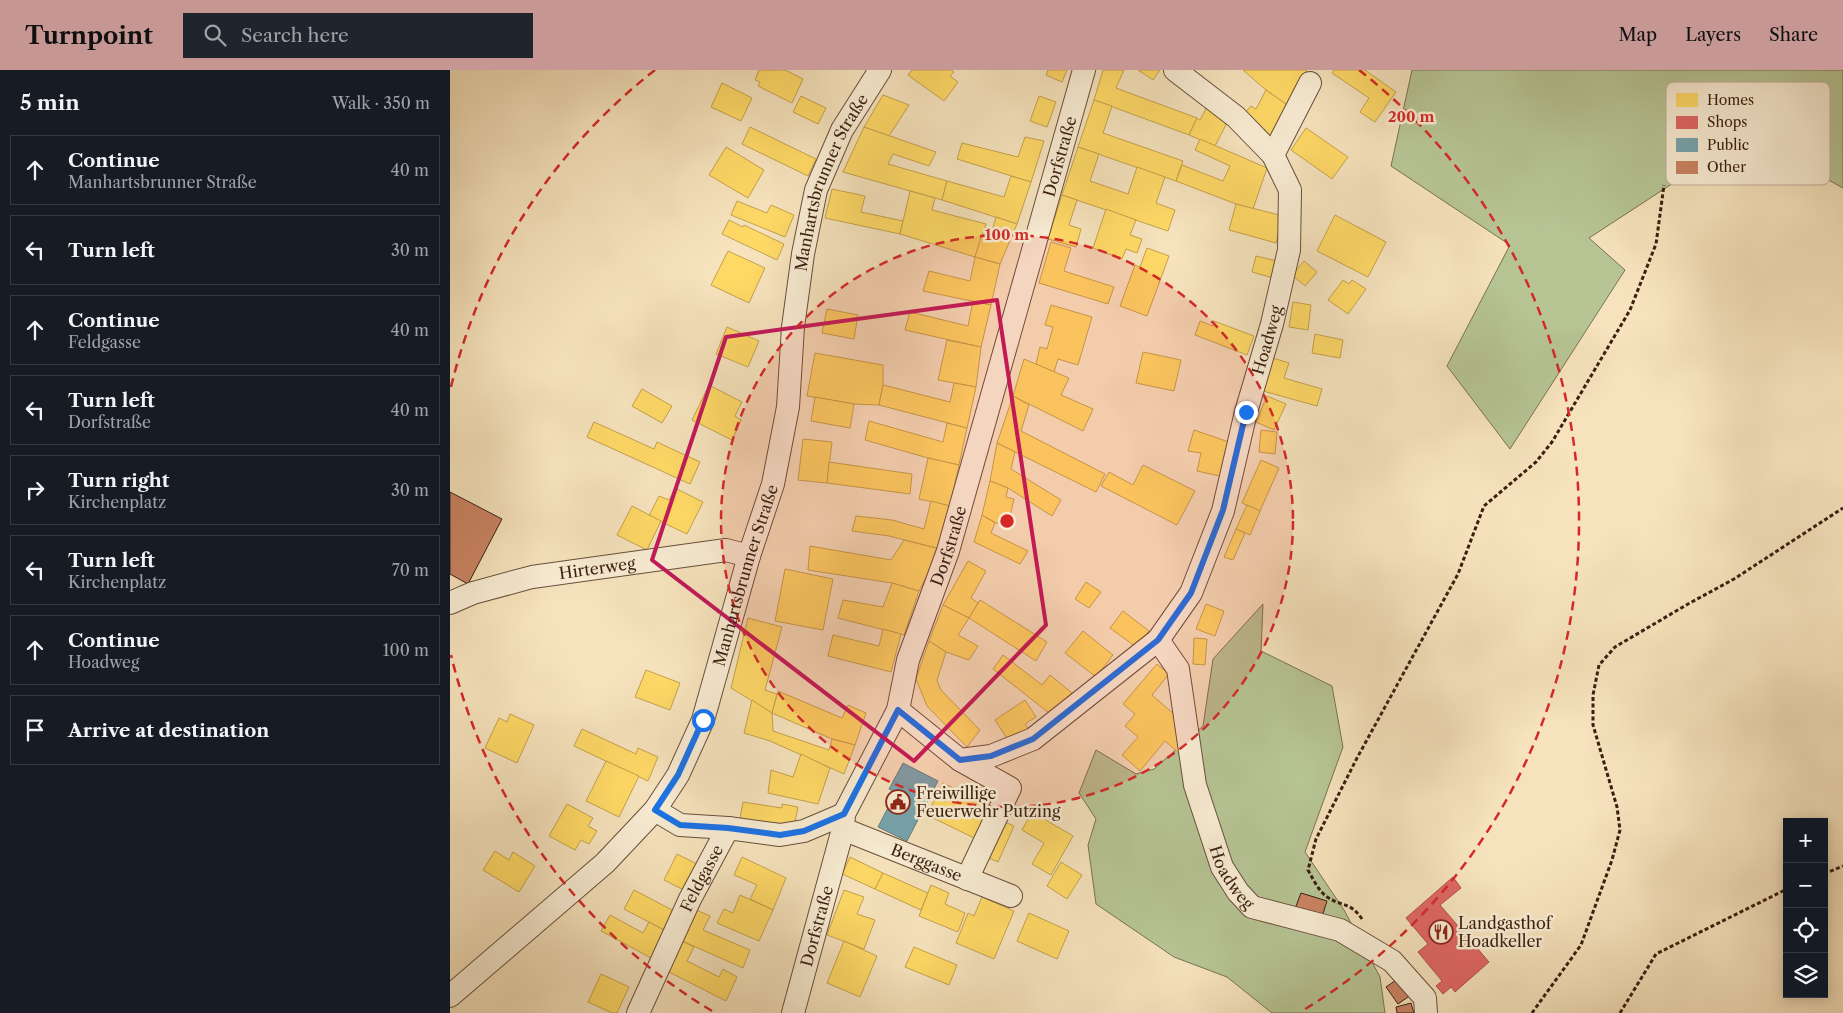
<!DOCTYPE html>
<html lang="en">
<head>
<meta charset="utf-8">
<style>
	body { margin:0; font-family:"Libre Caslon Text",serif; background:#20242c; color:#f1f3f6 }
	.controls { position:absolute; right:15px; bottom:15px; display:grid; overflow:hidden; border-radius:0px; box-shadow:0 2px 12px #0003 }
	.controls button { width:45px; height:45px; display:grid; place-items:center; padding:0; border:0; border-bottom:1px solid #363941; background:#171b24; color:#f1f3f6; font:25px sans-serif }
	.stop { position:absolute; width:15px; height:15px; margin:-11px; border:4px solid #1a73e8; border-radius:50%; background:#fff }
	.stop.end { background:#1a73e8; border-color:#fff; box-shadow:0 1px 5px #0008 }
	.list { margin:0; padding:0; list-style:none }
	h2 { display:flex; justify-content:space-between; align-items:center; height:65px; margin:0; padding:0 20px; font-size:21px }
	h2 small { font-size:16px; font-weight:400; color:#9ea1a6 }
	.list li { display:grid; grid-template-columns:32px 1fr auto; gap:15px; align-items:center; box-sizing:border-box; height:70px; margin:0 10px 10px; padding:0 10px; border:1px solid #363941; border-radius:0px }
	.list b { display:block; font-size:19px; white-space:nowrap }
	.list p { margin:0; font-size:16px; white-space:nowrap; color:#9ea1a6 }
	.list em { font-size:16px; font-style:normal; color:#9ea1a6 }
	.icon { flex:none; width:28px; height:28px; fill:none; stroke:currentColor; stroke-width:2; stroke-linecap:round; stroke-linejoin:round }
	.map { position:relative; flex:none; width:1393px; height:943px; overflow:hidden }
	header { display:flex; align-items:center; gap:30px; box-sizing:border-box; height:70px; padding:0 25px; background:#c59692; color:#111 }
	header strong { font-size:24px }
	nav { display:flex; gap:28px; margin-inline-start:auto; font-size:18px }
	.search { width:350px; height:45px; background:#20242c; display:flex; align-items:center; gap:12px; box-sizing:border-box; padding:0 18px; border-radius:0px; color:#9ea1a6; font-size:19px }
	main { display:flex }
	aside { flex:1; background:#171b24 }
	.map>svg:first-child { display:block }
</style>
</head>
<body>
<header>
<strong>Turnpoint</strong>
<div class="search"><svg class="icon" aria-label="search" viewBox="0 0 24 24"><circle cx="10" cy="10" r="6"/><path d="M15 15l6 6"/></svg>Search here</div>
<nav><a>Map</a><a>Layers</a><a>Share</a></nav>
</header>
<main>
<aside>
<h2>5 min<small>Walk · 350 m</small></h2>
<ul class="list">
<li><svg class="icon" aria-label="ahead" viewBox="0 0 24 24"><path d="M12 20V5M6 11l6-6 6 6"/></svg><div><b>Continue</b><p>Manhartsbrunner Straße</p></div><em>40 m</em></li>
<li><svg class="icon" aria-label="left" viewBox="0 0 24 24"><path d="M17 20v-9H6M10 6l-5 5 5 5"/></svg><div><b>Turn left</b></div><em>30 m</em></li>
<li><svg class="icon" aria-label="ahead" viewBox="0 0 24 24"><path d="M12 20V5M6 11l6-6 6 6"/></svg><div><b>Continue</b><p>Feldgasse</p></div><em>40 m</em></li>
<li><svg class="icon" aria-label="left" viewBox="0 0 24 24"><path d="M17 20v-9H6M10 6l-5 5 5 5"/></svg><div><b>Turn left</b><p>Dorfstraße</p></div><em>40 m</em></li>
<li><svg class="icon" aria-label="right" viewBox="0 0 24 24"><path d="M7 20v-9h11M14 6l5 5-5 5"/></svg><div><b>Turn right</b><p>Kirchenplatz</p></div><em>30 m</em></li>
<li><svg class="icon" aria-label="left" viewBox="0 0 24 24"><path d="M17 20v-9H6M10 6l-5 5 5 5"/></svg><div><b>Turn left</b><p>Kirchenplatz</p></div><em>70 m</em></li>
<li><svg class="icon" aria-label="ahead" viewBox="0 0 24 24"><path d="M12 20V5M6 11l6-6 6 6"/></svg><div><b>Continue</b><p>Hoadweg</p></div><em>100 m</em></li>
<li><svg class="icon" aria-label="arrive" viewBox="0 0 24 24"><path d="M6 21V4h12l-3 4 3 4H6"/></svg><div><b>Arrive at destination</b></div></li>
</ul>
</aside>
<div class="map">
<svg width="1393" height="943" viewBox="0 0 1393 943">
	<rect width="100%" height="100%" fill="#f6e3bd"/>
	<filter id="stains"><feTurbulence type="fractalNoise" baseFrequency=".004" numOctaves="4"/><feColorMatrix values="0 0 0 0 .2 0 0 0 0 .09 0 0 0 0 .02 0 0 0 .5 -.17"/></filter>
	<radialGradient id="worn" r=".72"><stop offset=".6" stop-color="#630" stop-opacity="0"/><stop offset="1" stop-color="#630" stop-opacity=".3"/></radialGradient>
	<!-- green -->
	<g fill="#b7c595" stroke="#787253">
		<polygon points="962,0 1393,0 1393,118 1297,65 1139,168 1175,200 1060,379 997,296 1060,175 941,96"/>
		<polygon points="813,534 811,581 882,616 893,677 855,782 894,840 930,907 935,943 822,943 777,907 724,887 646,834 638,775 646,749 629,723 646,680 686,704 704,699 753,656 763,589"/>
	</g>
	<!-- homes -->
	<g fill="#ffd966" stroke="#c4a14c">
		<polygon points="309,0 335,0 353,9 342,33 308,16 310,12 305,10"/>
		<polygon points="462,0 501,0 504,2 500,6 508,12 494,31 458,5"/>
		<polygon points="598,0 617,0 612,12 596,5"/>
		<polygon points="653,0 674,0 666,18 747,48 739,65 644,30"/>
		<polygon points="688,0 710,0 703,10"/>
		<polygon points="793,0 857,0 840,37 816,20"/>
		<polygon points="884,0 915,0 946,22 925,52 910,42 919,28 882,3"/>
		<polygon points="272,13 302,28 291,51 261,37"/>
		<polygon points="816,20 840,37 820,76 791,47 801,36 806,39"/>
		<polygon points="433,25 459,35 439,66 414,57"/>
		<polygon points="351,26 376,38 368,54 343,42"/>
		<polygon points="589,26 606,32 597,57 580,51"/>
		<polygon points="644,30 662,36 653,63 733,91 726,111 628,77"/>
		<polygon points="760,31 779,49 765,76 739,65 747,48 750,50"/>
		<polygon points="300,57 366,89 358,106 292,74"/>
		<polygon points="414,57 486,82 479,96 443,84 438,94 497,111 492,130 393,102"/>
		<polygon points="856,58 898,87 882,109 841,80"/>
		<polygon points="575,67 594,71 581,112 507,89 512,73 568,87"/>
		<polygon points="750,69 817,98 803,139 786,134 726,111 732,95 773,111 780,96 745,80"/>
		<polygon points="276,77 314,100 298,128 259,105"/>
		<polygon points="628,77 649,84 640,111 678,124 687,97 715,107 706,133 725,140 718,161 612,125"/>
		<polygon points="561,106 581,112 567,154 492,130 497,111 554,127"/>
		<polygon points="382,119 415,126 411,142 453,151 450,164 375,148"/>
		<polygon points="460,121 485,128 482,140 536,154 525,187 450,164"/>
		<polygon points="612,125 627,130 619,155 631,159 626,177 598,169"/>
		<polygon points="287,131 317,143 321,135 344,145 335,167 281,145"/>
		<polygon points="786,134 833,146 826,173 779,160"/>
		<polygon points="656,139 686,150 680,165 692,169 687,183 676,179 672,189 643,178"/>
		<polygon points="885,145 936,172 918,207 867,181"/>
		<polygon points="546,147 567,154 550,194 525,187 532,164 540,167"/>
		<polygon points="279,150 293,157 294,155 334,174 327,190 272,164"/>
		<polygon points="601,172 621,178 614,201 664,217 658,234 589,213"/>
		<polygon points="697,178 719,186 697,246 670,236 685,195 690,197"/>
		<polygon points="278,181 315,198 299,233 261,215"/>
		<polygon points="806,186 827,191 823,208 802,202"/>
		<polygon points="525,187 550,194 541,235 473,221 479,201 520,211"/>
		<polygon points="854,191 867,202 855,216 842,205"/>
		<polygon points="893,210 899,214 902,210 916,219 898,244 878,230"/>
		<polygon points="523,231 541,235 531,277 455,260 460,242 518,256"/>
		<polygon points="843,232 861,235 858,260 839,257"/>
		<polygon points="601,235 642,247 628,295 608,289 604,302 586,294 590,277 597,279 603,257 595,255"/>
		<polygon points="377,239 408,245 404,269 372,263"/>
		<polygon points="750,251 763,256 764,251 804,266 797,285 745,265"/>
		<polygon points="277,257 309,271 298,297 266,284"/>
		<polygon points="865,264 893,270 890,288 862,283"/>
		<polygon points="497,270 531,277 526,317 488,310"/>
		<polygon points="693,282 731,290 724,321 686,313"/>
		<polygon points="365,283 433,295 433,315 429,335 404,334 357,326"/>
		<polygon points="823,288 839,293 834,308 872,319 867,336 813,321"/>
		<polygon points="574,289 619,308 611,325 643,339 633,361 563,326"/>
		<polygon points="504,313 526,317 517,358 429,335 433,315 500,332"/>
		<polygon points="259,315 292,332 285,346 291,350 282,370 242,350"/>
		<polygon points="192,319 222,336 212,353 182,336"/>
		<polygon points="563,326 579,335 571,361 655,404 646,422 547,373"/>
		<polygon points="817,326 836,334 824,360 806,352"/>
		<polygon points="365,327 404,334 400,358 361,351"/>
		<polygon points="419,351 493,372 497,353 517,358 509,395 478,388 415,370"/>
		<polygon points="144,352 204,379 207,372 250,392 240,414 137,367"/>
		<polygon points="744,360 782,373 774,407 747,401 751,383 738,381"/>
		<polygon points="811,360 827,362 825,384 809,382"/>
		<polygon points="353,369 382,372 377,413 348,410"/>
		<polygon points="547,373 565,382 561,399 611,430 602,446 558,418 540,411"/>
		<polygon points="478,388 509,395 500,436 469,429"/>
		<polygon points="811,390 829,398 810,441 792,433"/>
		<polygon points="379,392 462,404 460,424 377,413"/>
		<polygon points="693,395 745,421 727,455 651,416 659,402 683,415"/>
		<polygon points="540,411 558,418 556,427 564,429 557,459 532,445"/>
		<polygon points="225,418 253,432 237,464 199,446 209,426 219,430"/>
		<polygon points="481,431 500,436 490,479 439,466 402,461 406,446 442,450 474,459"/>
		<polygon points="797,435 810,441 800,465 786,459"/>
		<polygon points="182,436 211,451 197,480 167,465"/>
		<polygon points="532,445 545,453 541,463 578,481 570,494 524,472"/>
		<polygon points="786,459 795,463 783,490 774,487"/>
		<polygon points="454,470 490,479 469,521 442,513 358,500 360,476 441,490"/>
		<polygon points="518,491 536,501 521,528 528,533 519,548 493,535"/>
		<polygon points="335,499 383,509 373,560 325,551"/>
		<polygon points="636,512 651,522 639,538 625,529"/>
		<polygon points="442,513 469,521 454,565 388,548 393,530 433,537"/>
		<polygon points="530,530 597,572 586,591 519,548"/>
		<polygon points="756,534 774,541 765,566 746,559"/>
		<polygon points="493,535 519,548 508,565 528,576 519,590 496,582 479,571"/>
		<polygon points="673,541 699,561 686,577 660,558"/>
		<polygon points="298,548 332,557 315,620 327,624 322,643 281,618"/>
		<polygon points="433,559 451,564 441,602 378,586 383,565 429,576"/>
		<polygon points="633,561 663,585 646,607 615,583"/>
		<polygon points="744,568 757,569 755,595 743,594"/>
		<polygon points="479,571 496,582 487,610 491,620 530,660 517,677 477,636 466,609"/>
		<polygon points="553,585 592,615 600,605 622,623 604,647 543,599"/>
		<polygon points="707,594 719,604 702,625 733,652 730,684 715,671 690,701 672,685 688,667 675,656 685,644 673,634"/>
		<polygon points="196,600 230,613 220,640 185,627"/>
		<polygon points="328,621 392,648 398,635 416,643 405,675 382,669 322,643"/>
		<polygon points="302,630 322,643 323,661 379,680 382,669 405,675 394,704 320,671 294,663"/>
		<polygon points="575,630 586,647 575,654 579,660 560,673 545,650"/>
		<polygon points="60,644 84,655 67,693 35,678 49,648 57,652"/>
		<polygon points="132,659 186,684 188,678 208,687 198,711 124,676"/>
		<polygon points="351,684 380,698 368,734 318,723 321,700 343,707"/>
		<polygon points="156,691 189,706 169,747 136,731"/>
		<polygon points="493,713 540,736 524,768 477,745"/>
		<polygon points="293,732 332,738 332,734 348,737 344,757 290,748"/>
		<polygon points="117,734 143,748 138,756 147,761 139,774 131,770 125,780 99,766"/>
		<polygon points="582,742 623,766 601,805 582,794 594,773 572,760"/>
		<polygon points="548,749 564,756 548,792 532,785"/>
		<polygon points="45,781 59,790 63,782 85,796 69,822 33,800"/>
		<polygon points="227,784 249,795 236,821 214,810"/>
		<polygon points="292,787 336,808 323,840 300,829 307,815 284,805"/>
		<polygon points="400,787 433,803 425,819 392,804"/>
		<polygon points="611,792 632,805 617,829 597,816"/>
		<polygon points="433,803 478,823 471,840 425,819"/>
		<polygon points="481,815 499,823 495,834 515,843 508,862 469,846"/>
		<polygon points="184,820 224,841 214,860 174,839"/>
		<polygon points="394,820 414,827 407,844 425,850 414,879 377,865"/>
		<polygon points="290,825 323,840 309,871 267,853 274,839 283,843"/>
		<polygon points="532,827 564,841 544,889 506,873 518,843 524,846"/>
		<polygon points="244,839 260,846 253,860 300,880 293,898 230,870"/>
		<polygon points="579,843 619,861 607,889 567,871"/>
		<polygon points="160,845 193,863 199,852 214,860 203,889 151,861"/>
		<polygon points="230,870 244,877 237,891 269,907 273,899 287,907 276,931 215,900"/>
		<polygon points="394,871 427,886 410,927 377,913"/>
		<polygon points="464,877 507,895 499,915 455,897"/>
		<polygon points="151,904 179,917 167,943 162,943 138,932"/>
	</g>
	<!-- shops -->
	<polygon fill="#e06666" stroke="#ae504c" points="1003,807 1011,818 990,835 1039,892 1005,922 1001,917 993,924 986,916 992,911 968,882 978,874 956,848"/>
	<!-- public -->
	<polygon fill="#76a5af" stroke="#647c80" points="453,693 488,711 457,771 428,757 446,722 439,719"/>
	<!-- building -->
	<g fill="#ca8363" stroke="#391e11">
		<polygon points="0,422 52,449 18,514 0,504"/>
		<polygon points="851,823 877,831 870,853 843,844"/>
		<polygon points="949,908 961,925 948,934 936,917"/>
		<polygon points="961,933 964,943 947,943 946,937"/>
	</g>
	<g fill="none" stroke-linecap="round" stroke-linejoin="round">
		<!-- minor casing -->
		<g stroke="#684f3c" stroke-width="24">
			<g id="minor">
				<polyline points="823,85 860,13"/>
				<path id="s1" d="M0,533L23,523L82,507L276,480L299,486"/>
				<path id="s2" d="M708,570L741,523L773,441L796,342L822,254L839,180L840,120L823,85L786,47L725,0"/>
				<path id="s3" d="M448,640L510,690L541,686L583,669L708,570L728,599L745,715L772,797L788,822L802,837L890,860L942,891L975,928L976,943"/>
				<polyline points="510,690 560,718 517,809"/>
				<polyline points="205,740 230,755 278,758"/>
				<path id="s4" d="M393,759L561,826"/>
				<path id="s5" d="M0,926L155,793L205,740L228,705L253,650L299,486L323,414L338,337L343,257L353,184L366,120L392,60L430,0"/>
				<path id="s6" d="M188,943L240,829L278,758L330,765L354,761L394,744"/>
				<path id="s7" d="M343,943L393,759L394,744L448,640L458,590L498,481L634,0"/>
			</g>
		</g>
		<!-- path -->
		<g stroke="#391e11" stroke-width="3" stroke-dasharray="4 2.5" stroke-linecap="butt">
			<polyline points="1374,804 1393,796"/>
			<path d="M912,849C900,831 890,837 876,826C868,820 863,809 858,800L866,769L907,688L1008,504L1034,436L1086,392L1102,372L1180,240L1206,174L1214,115"/>
			<polyline points="1082,943 1131,875 1162,790 1170,760 1167,737 1143,655 1143,625 1149,595 1165,577 1238,534 1284,509 1393,438"/>
			<polyline points="1170,943 1206,884 1337,819"/>
		</g>
		<!-- minor -->
		<use href="#minor" stroke="#f9edd4" stroke-width="22"/>
	</g>
	<g fill="none" stroke-linecap="round" stroke-linejoin="round">
		<!-- route -->
		<polyline stroke="#1a73e8" stroke-width="6" points="253,650 228,705 205,740 230,755 278,758 330,765 354,761 394,744 448,640 510,690 541,686 583,669 708,570 741,523 773,440 796,342"/>
	</g>
	<!-- marked area -->
	<path fill="none" stroke="#c2185b" stroke-width="4" stroke-linejoin="round" d="M547,230L596,555L464,691L202,490L276,267Z"/>
	<!-- distance rings -->
	<circle cx="557" cy="451" r="286" fill="#d62828" fill-opacity=".12"/>
	<g fill="none" stroke="#d62828" stroke-width="2.5" stroke-dasharray="9 6">
		<circle cx="557" cy="451" r="286"/>
		<path d="M262 941A572 572 0 0 1 1 585M1 317A572 572 0 0 1 205 0M909 0A572 572 0 0 1 852 941"/>
	</g>
	<!-- icons -->
	<defs>
		<g id="civic-ring" transform="scale(1.25)"><circle r="9.5" fill="#f9edd4" stroke="#8f2418" stroke-width="1.5"/><path d="M-.6-6.5H3V-4.5H.6V-3L4-1V1h2V6H-6V1h2V-1L-.6-3ZM-1.2 2.5V6h2.4V2.5Z" fill="#8f2418"/></g>
		<g id="restaurant-ring" transform="scale(1.25)"><circle r="9.5" fill="#f9edd4" stroke="#8f2418" stroke-width="1.5"/><path d="M-5-6h1v4h1v-4h1v4h1v-4h1v5L-1.5 .5V6h-2V.5L-5-1ZM5-6V6H3V1.5H1.5Q1.5-4 5-6Z" fill="#8f2418"/></g>
	</defs>
	<g fill-rule="evenodd">
		<use href="#civic-ring" x="448" y="732"/>
		<use href="#restaurant-ring" x="991" y="862"/>
	</g>
	<g text-anchor="middle" stroke-width="5" stroke-linejoin="round" paint-order="stroke">
		<!-- street labels -->
		<g font-size="16" fill="#391e11" stroke="#f9edd4">
			<text dy="6" stroke="none"><textPath href="#s7" startOffset="900">Dorfstraße</textPath></text>
			<text dy="6" stroke="none"><textPath href="#s5" startOffset="935">Manhartsbrunner Straße</textPath></text>
			<text dy="6" stroke="none"><textPath href="#s2" startOffset="322">Hoadweg</textPath></text>
			<text dy="6" stroke="none"><textPath href="#s7" startOffset="495">Dorfstraße</textPath></text>
			<text dy="6" stroke="none"><textPath href="#s1" startOffset="152">Hirterweg</textPath></text>
			<text dy="6" stroke="none"><textPath href="#s5" startOffset="530">Manhartsbrunner Straße</textPath></text>
			<text dy="6" stroke="none"><textPath href="#s4" startOffset="90">Berggasse</textPath></text>
			<text dy="6" stroke="none"><textPath href="#s3" startOffset="568">Hoadweg</textPath></text>
			<text dy="6" stroke="none"><textPath href="#s6" startOffset="149">Feldgasse</textPath></text>
			<text dy="6" stroke="none"><textPath href="#s7" startOffset="90">Dorfstraße</textPath></text>
		</g>
		<!-- poi labels -->
		<g font-size="16" fill="#391e11" stroke="#f9edd4" text-anchor="start">
			<text x="466" y="729">Freiwillige<tspan x="466" dy="18">Feuerwehr Putzing</tspan></text>
			<text x="1008" y="859">Landgasthof<tspan x="1008" dy="18">Hoadkeller</tspan></text>
		</g>
	</g>
	<!-- legend -->
	<rect x="1216" y="12" width="164" height="103" rx="8" fill="#f9edd4" stroke="#bfaf9a" stroke-width="1"/>
	<rect x="1226" y="23" width="22" height="14" fill="#ffd966"/>
	<rect x="1226" y="46" width="22" height="13" fill="#e06666"/>
	<rect x="1226" y="68" width="22" height="14" fill="#76a5af"/>
	<rect x="1226" y="91" width="22" height="13" fill="#ca8363"/>
	<g font-size="14" fill="#391e11">
		<text x="1257" y="35">Homes</text>
		<text x="1257" y="57">Shops</text>
		<text x="1257" y="80">Public</text>
		<text x="1257" y="102">Other</text>
	</g>
	<circle cx="557" cy="451" r="8" fill="#d62828" stroke="#f9edd4" stroke-width="2.5"/>
	<g font-size="15" text-anchor="middle" font-weight="bold" fill="#d62828" stroke="#f9edd4" stroke-width="5" stroke-linejoin="round" paint-order="stroke">
		<text x="961" y="52">200 m</text>
		<text x="557" y="170">100 m</text>
	</g>
	<rect width="100%" height="100%" filter="url(#stains)"/>
	<rect width="100%" height="100%" fill="url(#worn)"/>
</svg>
<div class="controls">
<button>+</button>
<button>−</button>
<button><svg class="icon" aria-label="locate" viewBox="0 0 24 24"><circle cx="12" cy="12" r="6"/><path d="M12 2v4M12 18v4M2 12h4M18 12h4"/></svg></button>
<button><svg class="icon" aria-label="layers" viewBox="0 0 24 24"><path d="M12 4l9 5-9 5-9-5zM3 14l9 5 9-5"/></svg></button>
</div>
<div class="stop" style="left:253px;top:650px"></div>
<div class="stop end" style="left:796px;top:342px"></div>
</div>
</main>
</body>
</html>
